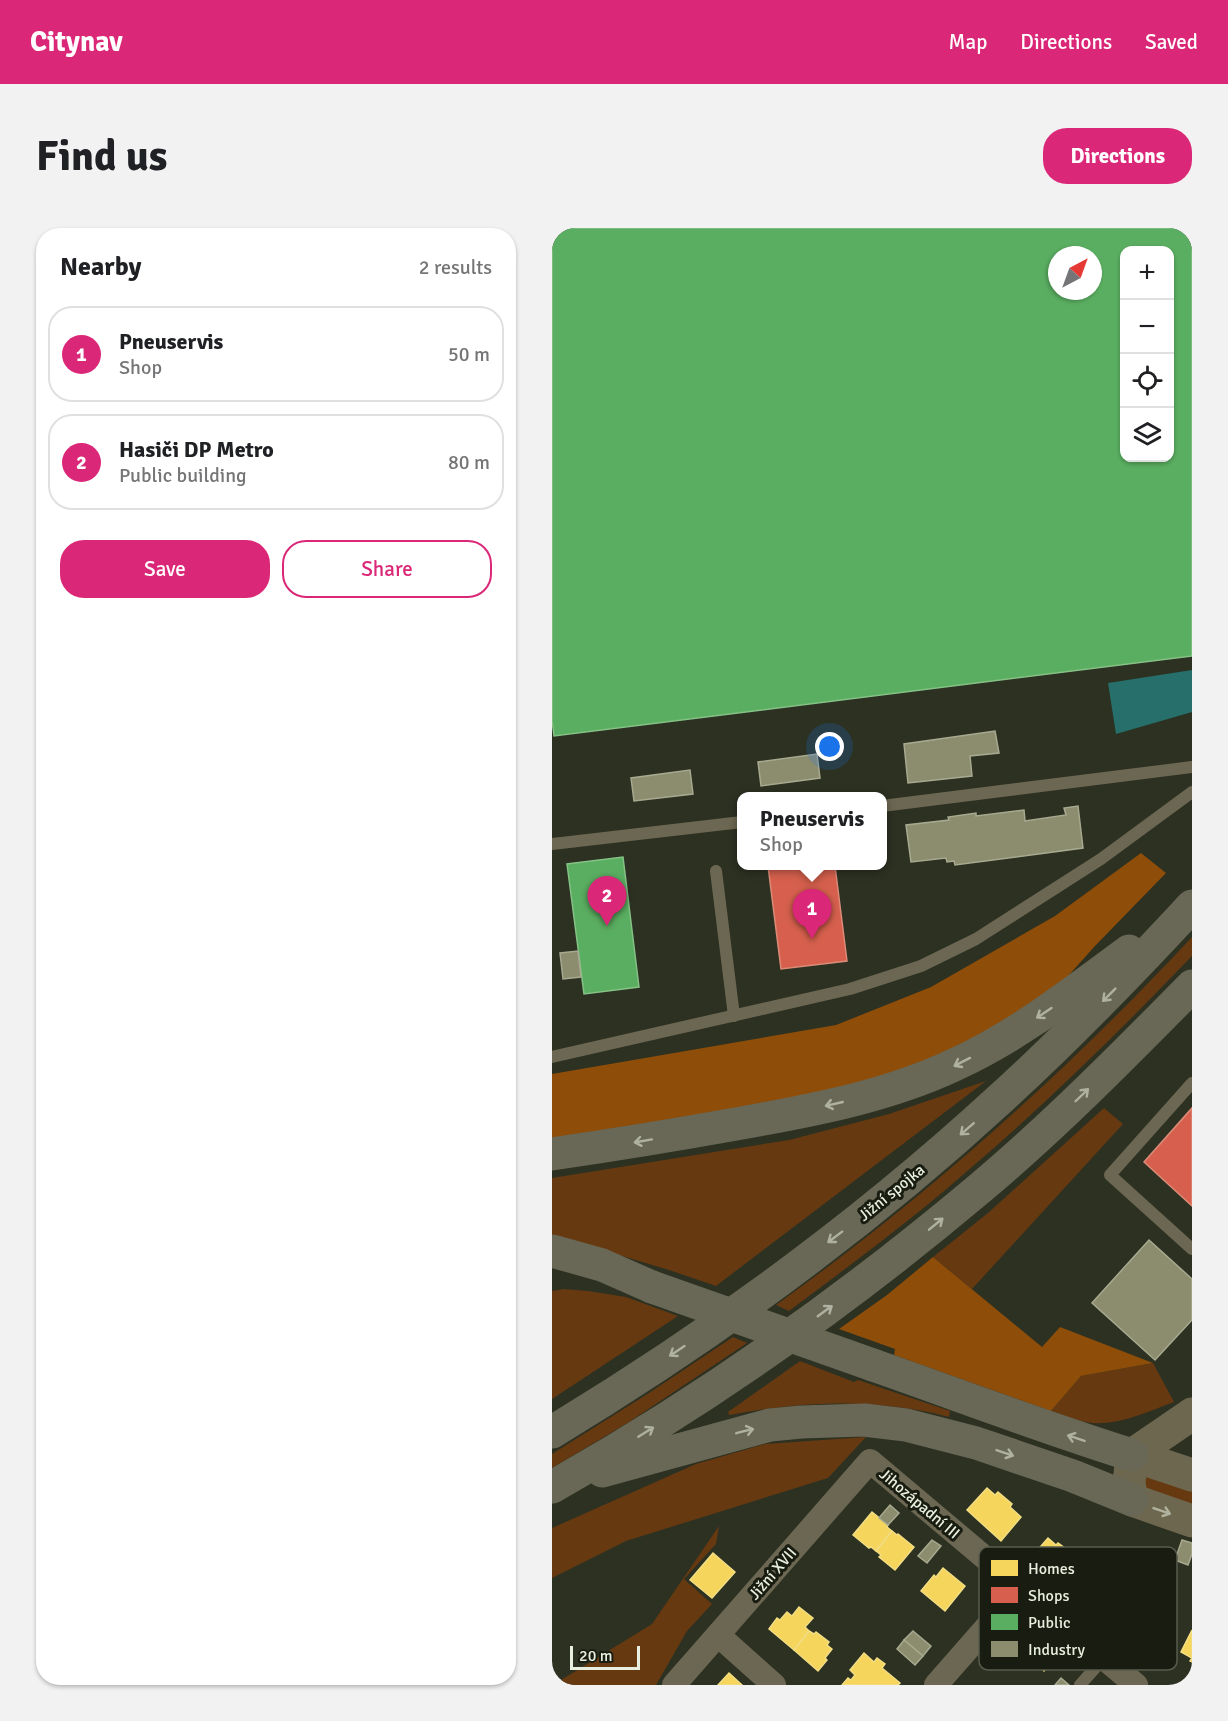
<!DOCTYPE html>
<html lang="en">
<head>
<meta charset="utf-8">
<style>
	body { margin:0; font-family:Signika,sans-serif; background:#f2f2f2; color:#202124 }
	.controls { position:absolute; right:18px; top:18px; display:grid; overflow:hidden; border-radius:12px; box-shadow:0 2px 4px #0004 }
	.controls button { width:54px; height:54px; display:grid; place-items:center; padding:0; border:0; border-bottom:2px solid #e0e0e0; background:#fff; color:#202124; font:30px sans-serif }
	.compass { position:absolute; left:496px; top:18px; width:54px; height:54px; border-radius:50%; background:#fff; box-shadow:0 2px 4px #0004; rotate:41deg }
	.scale { position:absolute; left:18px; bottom:15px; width:70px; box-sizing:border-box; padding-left:6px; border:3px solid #e9efde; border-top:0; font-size:16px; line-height:21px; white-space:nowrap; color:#e9efde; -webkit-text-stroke:4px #191d11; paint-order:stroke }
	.you { position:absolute; left:278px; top:519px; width:21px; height:21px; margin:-15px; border:4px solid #fff; border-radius:50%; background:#1a73e8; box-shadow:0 0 0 9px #1a73e833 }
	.badge { display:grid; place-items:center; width:39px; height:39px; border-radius:50%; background:#db2777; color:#fff; font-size:20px; font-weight:700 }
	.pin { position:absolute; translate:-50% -50px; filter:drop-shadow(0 2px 3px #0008) }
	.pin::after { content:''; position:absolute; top:32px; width:21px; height:18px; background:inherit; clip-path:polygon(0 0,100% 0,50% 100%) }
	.popup { position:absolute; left:185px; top:564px; width:150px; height:78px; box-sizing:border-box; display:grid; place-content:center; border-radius:12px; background:#fff; filter:drop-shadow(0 2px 4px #0005); font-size:20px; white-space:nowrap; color:#757577 }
	.popup b { font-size:22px; color:#202124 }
	.popup::after { content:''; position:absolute; left:50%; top:100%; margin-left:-12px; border:12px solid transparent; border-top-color:#fff }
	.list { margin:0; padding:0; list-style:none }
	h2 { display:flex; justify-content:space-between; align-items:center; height:78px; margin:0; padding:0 24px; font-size:26px }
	h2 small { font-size:20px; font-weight:400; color:#757577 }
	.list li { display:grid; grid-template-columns:39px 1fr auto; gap:18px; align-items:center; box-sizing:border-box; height:96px; margin:0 12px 12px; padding:0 12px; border:2px solid #e0e0e0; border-radius:24px }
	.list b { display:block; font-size:22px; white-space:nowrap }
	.list p { margin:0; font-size:20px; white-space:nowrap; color:#757577 }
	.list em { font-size:20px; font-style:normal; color:#757577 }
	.actions { display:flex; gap:12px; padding:18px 24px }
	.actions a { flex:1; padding:14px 0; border:2px solid #db2777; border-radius:24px; text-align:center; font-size:21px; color:#db2777 }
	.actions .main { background:#db2777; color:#fff }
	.icon { flex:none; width:33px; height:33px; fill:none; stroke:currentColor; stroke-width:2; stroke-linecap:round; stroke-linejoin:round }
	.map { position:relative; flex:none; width:640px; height:1457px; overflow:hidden; border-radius:24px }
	header { display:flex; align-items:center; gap:36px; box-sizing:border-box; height:84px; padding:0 30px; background:#db2777; color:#fff }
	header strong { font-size:28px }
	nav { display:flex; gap:33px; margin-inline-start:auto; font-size:21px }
	.intro { display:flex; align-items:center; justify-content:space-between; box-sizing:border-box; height:144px; padding:0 36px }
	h1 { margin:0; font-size:42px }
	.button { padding:15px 27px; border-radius:24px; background:#db2777; color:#fff; font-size:21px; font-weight:700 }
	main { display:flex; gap:36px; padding:0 36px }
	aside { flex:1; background:#fff; border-radius:24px; box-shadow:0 2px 4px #0004 }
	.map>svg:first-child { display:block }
</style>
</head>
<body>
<header>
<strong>Citynav</strong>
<nav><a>Map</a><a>Directions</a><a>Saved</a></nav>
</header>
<div class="intro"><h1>Find us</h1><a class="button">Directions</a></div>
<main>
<aside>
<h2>Nearby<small>2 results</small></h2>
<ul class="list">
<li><span class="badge">1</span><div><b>Pneuservis</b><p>Shop</p></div><em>50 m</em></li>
<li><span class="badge">2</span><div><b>Hasiči DP Metro</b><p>Public building</p></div><em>80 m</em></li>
</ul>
<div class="actions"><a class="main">Save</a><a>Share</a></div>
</aside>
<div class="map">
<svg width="640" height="1457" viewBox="0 0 640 1457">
	<rect width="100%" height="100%" fill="#2c3122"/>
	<!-- green -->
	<g fill="#663911">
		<path d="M640,709V728C568,803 493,877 413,945C357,994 297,1038 237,1083L224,1077C377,967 511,847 640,709Z"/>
		<polygon points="434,853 164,1058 117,1042 0,1007 0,950 237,912 337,886"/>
		<polygon points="552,880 571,896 420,1061 381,1029 436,985"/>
		<polygon points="12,1061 36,1063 74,1069 126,1088 0,1171 0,1063"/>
		<polygon points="181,1109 195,1115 77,1194 0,1240 0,1226 97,1165"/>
		<path d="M248,1133L302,1154L306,1152L398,1183L397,1189C322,1170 252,1173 177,1187L176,1184Z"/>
		<path d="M601,1135L622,1174C595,1184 568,1197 540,1195C526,1194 512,1187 499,1183L529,1148Z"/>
		<polygon points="314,1209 276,1250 74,1313 0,1350 0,1300 144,1236 213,1216"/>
		<polygon points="592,1247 640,1259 640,1287 590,1259"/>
		<polygon points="167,1298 164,1316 132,1351 160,1376 135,1403 104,1457 1,1457 100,1396"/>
	</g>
	<!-- forest -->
	<g fill="#8e4d09">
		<polygon points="589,625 614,645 543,718 517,747 446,802 321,854 0,916 0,846 284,797 379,759 503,688"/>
		<polygon points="381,1029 490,1119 508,1099 601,1135 529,1148 499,1183 342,1127 343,1121 287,1101 335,1067"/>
	</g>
	<!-- water -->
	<polygon fill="#276f6a" points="640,442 640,484 564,506 556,455"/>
	<!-- homes -->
	<g fill="#f6d55c" stroke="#f2dd83" stroke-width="1.5">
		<polygon points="435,1260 443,1267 446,1264 460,1276 458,1279 469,1289 449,1313 415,1282"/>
		<polygon points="320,1284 336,1297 335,1299 340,1303 324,1323 319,1319 317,1320 301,1307"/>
		<polygon points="340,1303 345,1307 346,1306 362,1319 343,1342 327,1329 329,1327 324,1323"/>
		<polygon points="496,1310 504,1317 506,1315 521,1326 519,1329 530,1339 510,1363 476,1333"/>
		<polygon points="161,1325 183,1344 160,1370 138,1352"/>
		<polygon points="391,1340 413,1358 393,1383 369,1363 382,1347 384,1349"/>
		<polygon points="557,1360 566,1367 568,1364 583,1377 581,1380 592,1389 571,1414 538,1384"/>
		<polygon points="247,1379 261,1390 253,1399 257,1403 242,1422 217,1401 225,1390 228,1392 235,1384 240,1388"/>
		<polygon points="640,1402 640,1434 638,1433 640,1430 629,1424"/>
		<polygon points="257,1403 262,1406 264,1404 277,1414 275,1417 280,1421 273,1430 275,1432 266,1443 242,1422"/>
		<polygon points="485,1409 493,1416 497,1412 509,1423 492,1443 487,1439 485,1441 466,1425 475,1415 478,1418"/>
		<polygon points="312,1425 322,1434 325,1430 333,1436 330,1440 348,1455 346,1457 290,1457 296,1450 299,1452 303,1447 298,1442"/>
		<polygon points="177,1445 190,1457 166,1457"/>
	</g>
	<!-- shops -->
	<g fill="#d6604d" stroke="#dc8b78" stroke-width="1.5">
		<polygon points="216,638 283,638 295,733 229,741"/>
		<polygon points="640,880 640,978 592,934"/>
	</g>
	<!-- public -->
	<g fill="#5aae61" stroke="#85c286" stroke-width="1.5" fill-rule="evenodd">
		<path d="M0,0H640V428L2,508L0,492ZM572,22H618V230H572ZM505,27H541V63H505Z"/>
		<polygon points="71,629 87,759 32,766 15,636"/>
	</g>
	<!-- industry -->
	<g fill="#8c8c6e" stroke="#a8aa90" stroke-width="1.5">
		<polygon points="443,503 447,525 418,528 420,548 356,555 352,516"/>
		<polygon points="265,526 268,550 209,558 206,534"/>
		<polygon points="138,542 141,566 82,573 79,550"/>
		<polygon points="526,578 531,620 403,637 402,633 395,634 394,630 359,634 354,597 397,592 396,589 424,585 424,588 472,582 473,593 514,587 512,580"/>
		<polygon points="26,723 29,749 11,751 8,725"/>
		<polygon points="597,1012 640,1051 640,1092 603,1132 540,1075"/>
		<polygon points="338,1277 347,1285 336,1297 327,1290"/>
		<polygon points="380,1312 389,1318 375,1335 366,1328"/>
		<polygon points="630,1312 640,1315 640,1326 636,1337 623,1332"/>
		<polygon points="361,1403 379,1418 371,1428 352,1412"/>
		<polygon points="352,1412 371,1428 363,1437 345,1421"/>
		<polygon points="509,1450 517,1457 503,1457"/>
	</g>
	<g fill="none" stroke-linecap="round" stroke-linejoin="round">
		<!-- lane -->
		<g stroke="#6c6752" stroke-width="12">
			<polyline points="330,578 640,539"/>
			<polyline points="0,616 190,594"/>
			<polyline points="164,643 182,788"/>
			<polyline points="0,829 298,761 369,738 424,711 549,631 640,564"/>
			<polyline points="640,855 558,947 640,1021"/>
			<polyline points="528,1457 552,1430"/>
		</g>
		<!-- street -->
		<g stroke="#6c6752" stroke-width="24">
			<polyline points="166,1407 222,1457"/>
			<polyline points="122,1457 318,1233 584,1457"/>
			<polyline points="384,1457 469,1360"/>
		</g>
		<!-- secondary -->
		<g stroke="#6d674f" stroke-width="33">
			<polyline points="580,1227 577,1255 580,1272 640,1293"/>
			<polyline points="580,1227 640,1186"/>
			<polyline points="580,1227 640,1247"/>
		</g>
		<!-- highway -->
		<g stroke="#696856" stroke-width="33">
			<path d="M0,926C61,917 123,907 184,896C257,883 334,869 402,837C466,808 521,764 577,723"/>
			<polyline points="0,1023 50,1037 100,1059"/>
			<path d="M321,1137C407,1167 493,1200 580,1227"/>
			<path d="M0,1204C159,1108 311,997 448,871C515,810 578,745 640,678"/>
			<polyline points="50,1243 218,1197 249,1194 312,1192 354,1197 424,1215 521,1248 580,1272"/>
			<path d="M0,1259C151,1174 294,1073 427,961C502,898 571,828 640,758"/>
		</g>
		<!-- highway-bridge -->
		<polyline stroke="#696856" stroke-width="33" points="100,1059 321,1137"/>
	</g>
	<!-- one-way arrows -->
	<defs><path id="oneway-shaft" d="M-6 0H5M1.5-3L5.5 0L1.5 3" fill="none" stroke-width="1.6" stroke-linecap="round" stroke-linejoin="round" transform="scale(1.5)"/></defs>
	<g stroke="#afb2a1">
		<use href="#oneway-shaft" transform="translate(557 767) rotate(135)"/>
		<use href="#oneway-shaft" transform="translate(492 785) rotate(146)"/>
		<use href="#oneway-shaft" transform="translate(410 834) rotate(153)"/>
		<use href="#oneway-shaft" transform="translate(530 867) rotate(-44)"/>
		<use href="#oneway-shaft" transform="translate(282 876) rotate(167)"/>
		<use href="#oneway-shaft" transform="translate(415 901) rotate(139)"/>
		<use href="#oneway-shaft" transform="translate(91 913) rotate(170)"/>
		<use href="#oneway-shaft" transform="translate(384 996) rotate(-39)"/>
		<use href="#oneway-shaft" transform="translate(283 1009) rotate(143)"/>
		<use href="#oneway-shaft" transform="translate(273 1083) rotate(-36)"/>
		<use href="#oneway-shaft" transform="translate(125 1123) rotate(146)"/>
		<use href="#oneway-shaft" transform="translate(193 1203) rotate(-14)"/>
		<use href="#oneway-shaft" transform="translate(94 1204) rotate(-32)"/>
		<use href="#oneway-shaft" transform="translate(524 1210) rotate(-162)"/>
		<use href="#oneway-shaft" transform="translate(453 1225) rotate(19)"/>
	</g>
	<use stroke="#b1b29e" href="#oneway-shaft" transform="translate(610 1283) rotate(19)"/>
	<g text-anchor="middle" stroke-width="6" stroke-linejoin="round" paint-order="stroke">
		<!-- street labels -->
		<g font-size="16" fill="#e9efde" stroke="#191d11">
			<text transform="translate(339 964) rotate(-39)" y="6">Jižní spojka</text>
			<text transform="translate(368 1275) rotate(40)" y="6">Jihozápadní III</text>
			<text transform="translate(220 1345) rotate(-49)" y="6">Jižní XVII</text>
		</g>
	</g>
	<!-- legend -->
	<rect x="427" y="1319" width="198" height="123" rx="9" fill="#191d11" stroke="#575c4e" stroke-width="1.5"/>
	<rect x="439" y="1332" width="27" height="16" fill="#f6d55c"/>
	<rect x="439" y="1359" width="27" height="16" fill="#d6604d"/>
	<rect x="439" y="1386" width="27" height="16" fill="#5aae61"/>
	<rect x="439" y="1413" width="27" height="16" fill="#8c8c6e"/>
	<g font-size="16" fill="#e9efde">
		<text x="476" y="1346">Homes</text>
		<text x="476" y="1373">Shops</text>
		<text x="476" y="1400">Public</text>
		<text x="476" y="1427">Industry</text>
	</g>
</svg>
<div class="controls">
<button>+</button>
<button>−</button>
<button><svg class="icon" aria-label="locate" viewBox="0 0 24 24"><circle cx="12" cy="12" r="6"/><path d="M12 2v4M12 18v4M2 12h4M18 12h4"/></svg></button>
<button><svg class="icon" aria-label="layers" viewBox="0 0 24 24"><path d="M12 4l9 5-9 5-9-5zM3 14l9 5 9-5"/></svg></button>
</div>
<svg class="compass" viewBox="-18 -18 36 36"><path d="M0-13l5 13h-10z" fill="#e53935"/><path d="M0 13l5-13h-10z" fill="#757577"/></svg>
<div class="scale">20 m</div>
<div class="you"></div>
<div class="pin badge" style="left:260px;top:711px">1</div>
<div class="popup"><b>Pneuservis</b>Shop</div>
<div class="pin badge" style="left:55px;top:698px">2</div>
</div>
</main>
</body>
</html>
